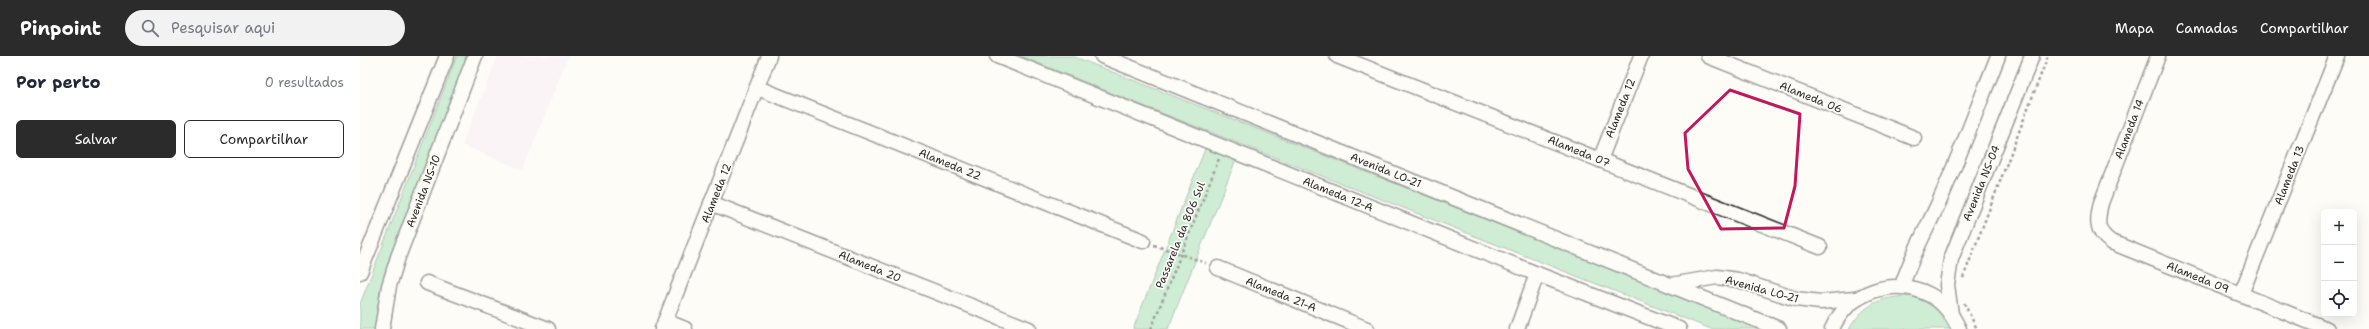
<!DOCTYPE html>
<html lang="pt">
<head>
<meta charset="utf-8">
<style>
	body { margin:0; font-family:"Shantell Sans",sans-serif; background:#f2f2f3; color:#1f2937 }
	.controls { position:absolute; right:12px; bottom:12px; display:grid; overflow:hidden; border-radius:6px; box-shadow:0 4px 16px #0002 }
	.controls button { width:36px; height:36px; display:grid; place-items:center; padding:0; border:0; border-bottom:1px solid #e0e1e3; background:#fff; color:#1f2937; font:20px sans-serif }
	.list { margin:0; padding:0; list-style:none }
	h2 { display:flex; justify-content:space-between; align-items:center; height:52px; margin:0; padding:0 16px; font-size:17px }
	h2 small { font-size:13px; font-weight:400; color:#747a83 }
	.actions { display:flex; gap:8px; padding:12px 16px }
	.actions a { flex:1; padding:9px 0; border:1px solid #2b2b2b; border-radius:6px; text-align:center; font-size:14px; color:#2b2b2b }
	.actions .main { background:#2b2b2b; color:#fff }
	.icon { flex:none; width:22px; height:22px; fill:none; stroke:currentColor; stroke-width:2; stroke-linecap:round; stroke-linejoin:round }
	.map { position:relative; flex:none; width:2009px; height:273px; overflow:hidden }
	header { display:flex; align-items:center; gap:24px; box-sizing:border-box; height:56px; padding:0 20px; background:#2b2b2b; color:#fff }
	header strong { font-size:19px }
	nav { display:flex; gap:22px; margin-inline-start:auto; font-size:14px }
	.search { width:280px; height:36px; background:#f2f2f3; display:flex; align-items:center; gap:10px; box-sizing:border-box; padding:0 14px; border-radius:22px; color:#747a83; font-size:15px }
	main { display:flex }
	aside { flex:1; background:#fff }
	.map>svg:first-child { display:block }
</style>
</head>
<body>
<header>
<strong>Pinpoint</strong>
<div class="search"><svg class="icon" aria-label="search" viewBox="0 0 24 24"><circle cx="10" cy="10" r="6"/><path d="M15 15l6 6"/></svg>Pesquisar aqui</div>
<nav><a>Mapa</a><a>Camadas</a><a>Compartilhar</a></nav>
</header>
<main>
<aside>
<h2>Por perto<small>0 resultados</small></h2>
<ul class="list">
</ul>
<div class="actions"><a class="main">Salvar</a><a>Compartilhar</a></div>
</aside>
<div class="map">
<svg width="2009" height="273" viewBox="0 0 2009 273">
	<rect width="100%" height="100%" fill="#fdfcf7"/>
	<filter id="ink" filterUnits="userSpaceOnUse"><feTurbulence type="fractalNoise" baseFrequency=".025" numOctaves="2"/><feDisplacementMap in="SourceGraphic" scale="8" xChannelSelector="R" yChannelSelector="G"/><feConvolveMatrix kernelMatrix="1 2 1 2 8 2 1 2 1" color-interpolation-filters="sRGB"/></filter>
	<g filter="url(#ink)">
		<!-- built -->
		<polygon fill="#f6eaf3" points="138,0 208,0 163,114 102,89"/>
		<!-- green -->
		<g fill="#95dba9" stroke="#60836a">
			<polygon points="97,0 108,0 28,206 18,273 0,273 0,248"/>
			<polygon points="661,0 712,0 1404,273 1351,273 761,41"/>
			<polygon points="847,88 877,101 808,273 773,273"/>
			<path d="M1552,240C1569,248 1586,255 1594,273H1489C1506,246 1521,241 1552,240Z"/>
		</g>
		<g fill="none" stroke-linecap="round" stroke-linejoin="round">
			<!-- minor casing -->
			<g stroke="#2b2b2b" stroke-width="17">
				<g id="minor">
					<polyline points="637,0 1177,218 1319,273"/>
					<polyline points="742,0 1419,273"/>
					<polyline points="977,0 1460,191"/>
					<polyline points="1348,0 1554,82"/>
					<path d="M1798,0L1741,147C1737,164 1735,175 1751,186L1967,273"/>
					<polyline points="398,32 783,185"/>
					<polyline points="1240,104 1281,0"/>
					<polyline points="351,147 669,273"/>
					<polyline points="858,212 1007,273"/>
					<polyline points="0,216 87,0"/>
					<polyline points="67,227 188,273"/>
					<polyline points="1311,229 1357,221 1378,224 1436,243 1460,246 1495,243"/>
					<path d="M1542,230C1551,200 1567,173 1580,144C1601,96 1619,48 1638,0"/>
					<polyline points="1881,238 1977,0"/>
					<polyline points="1591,258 1587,229 1591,203 1672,0"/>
					<polyline points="305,265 325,273"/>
					<polyline points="22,273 29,230 38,201 115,0"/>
					<polyline points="302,273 409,0"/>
					<polyline points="1157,273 1177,218"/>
					<path d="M1472,273C1488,236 1533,220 1570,239C1583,246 1593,260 1599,273"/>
				</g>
			</g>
			<!-- path -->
			<g stroke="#2b2b2b" stroke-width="2.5" stroke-dasharray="3 3" stroke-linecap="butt">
				<polyline points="794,189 846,207"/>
				<polyline points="1603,222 1688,0"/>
				<polyline points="1604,247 1617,273"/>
				<polyline points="791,273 859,103"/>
			</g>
			<!-- minor -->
			<use href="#minor" stroke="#fdfcf7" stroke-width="14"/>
		</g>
	</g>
	<!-- marked area -->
	<path d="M0 0H2009V273H0ZM1370,34L1440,58L1435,130L1424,172L1361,173L1328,113L1325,77Z" fill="#fdfcf7" fill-opacity=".55" fill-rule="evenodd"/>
	<path fill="none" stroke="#c2185b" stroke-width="3" stroke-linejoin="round" d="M1370,34L1440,58L1435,130L1424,172L1361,173L1328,113L1325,77Z"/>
	<g text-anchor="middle" stroke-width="3.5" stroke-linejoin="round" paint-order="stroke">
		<!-- street labels -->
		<g font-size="11" fill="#2b2b2b" stroke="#fdfcf7">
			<text transform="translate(1451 41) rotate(22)" y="4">Alameda 06</text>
			<text transform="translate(1260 52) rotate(-68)" y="4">Alameda 12</text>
			<text transform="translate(1769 73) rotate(-69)" y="4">Alameda 14</text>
			<text transform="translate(1219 95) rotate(22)" y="4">Alameda 07</text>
			<text transform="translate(590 108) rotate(22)" y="4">Alameda 22</text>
			<text transform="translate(1026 114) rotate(22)" y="4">Avenida LO-21</text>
			<text transform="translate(1929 119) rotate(-68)" y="4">Alameda 13</text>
			<text transform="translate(1621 127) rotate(-68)" y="4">Avenida NS-04</text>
			<text transform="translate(63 135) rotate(-69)" y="4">Avenida NS-10</text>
			<text transform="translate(356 137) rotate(-68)" y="4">Alameda 12</text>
			<text transform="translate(978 138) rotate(22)" y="4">Alameda 12-A</text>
			<text transform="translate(820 179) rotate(-68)" y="4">Passarela da 806 Sul</text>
			<text transform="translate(510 210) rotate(22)" y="4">Alameda 20</text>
			<text transform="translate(1838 221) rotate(22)" y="4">Alameda 09</text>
			<text transform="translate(1402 233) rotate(15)" y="4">Avenida LO-21</text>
			<text transform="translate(921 238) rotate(22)" y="4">Alameda 21-A</text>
		</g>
	</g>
</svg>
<div class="controls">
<button>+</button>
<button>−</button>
<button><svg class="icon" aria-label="locate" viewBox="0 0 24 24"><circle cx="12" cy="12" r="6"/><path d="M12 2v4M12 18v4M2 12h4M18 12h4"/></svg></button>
</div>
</div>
</main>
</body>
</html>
